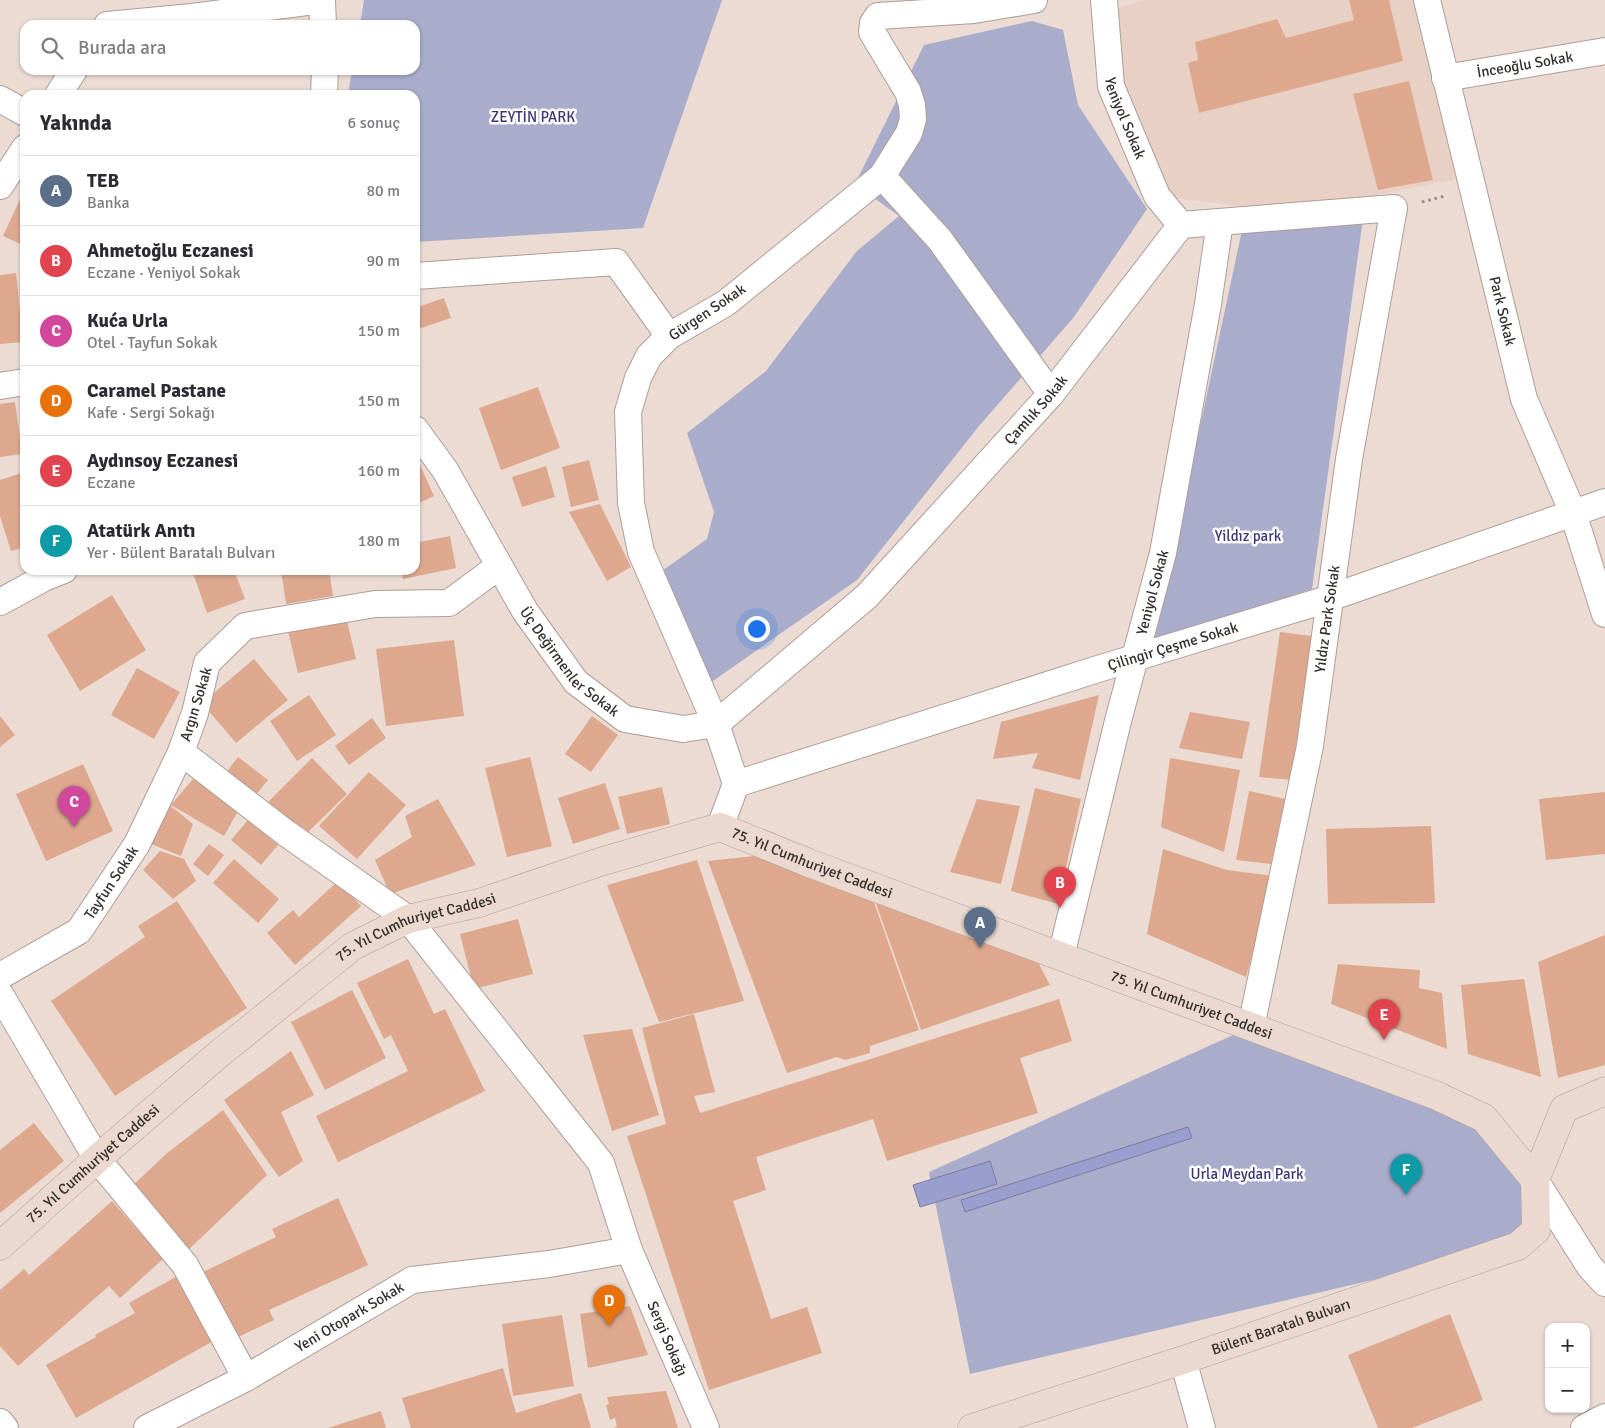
<!DOCTYPE html>
<html lang="tr">
<head>
<meta charset="utf-8">
<style>
	body { margin:0; font-family:Signika,sans-serif; background:#f2f2f3; color:#2b2b33 }
	.controls { position:absolute; right:15px; bottom:15px; display:grid; overflow:hidden; border-radius:10px; box-shadow:0 1px 4px #0004 }
	.controls button { width:45px; height:45px; display:grid; place-items:center; padding:0; border:0; border-bottom:1px solid #e1e1e2; background:#fff; color:#2b2b33; font:25px sans-serif }
	.you { position:absolute; left:756px; top:628px; width:18px; height:18px; margin:-12px; border:4px solid #fff; border-radius:50%; background:#1a73e8; box-shadow:0 0 0 8px #1a73e833 }
	.badge { display:grid; place-items:center; width:32px; height:32px; border-radius:50%; background:#b45309; color:#fff; font-size:16px; font-weight:700 }
	.pin { position:absolute; translate:-50% -41px; filter:drop-shadow(0 1px 2px #0008) }
	.pin::after { content:''; position:absolute; top:26px; width:18px; height:15px; background:inherit; clip-path:polygon(0 0,100% 0,50% 100%) }
	.list { margin:0; padding:0; list-style:none }
	h2 { display:flex; justify-content:space-between; align-items:center; height:65px; margin:0; padding:0 20px; font-size:21px }
	h2 small { font-size:16px; font-weight:400; color:#7c7c81 }
	.list li { display:grid; grid-template-columns:32px 1fr auto; gap:15px; align-items:center; box-sizing:border-box; height:70px; padding:0 20px; border-top:1px solid #e1e1e2 }
	.list b { display:block; font-size:19px; white-space:nowrap }
	.list p { margin:0; font-size:16px; white-space:nowrap; color:#7c7c81 }
	.list em { font-size:16px; font-style:normal; color:#7c7c81 }
	.icon { flex:none; width:28px; height:28px; fill:none; stroke:currentColor; stroke-width:2; stroke-linecap:round; stroke-linejoin:round }
	.map { position:relative; flex:none; width:1605px; height:1428px; overflow:hidden }
	.search { position:absolute; background:#fff; box-shadow:0 1px 4px #0004; left:20px; top:20px; width:400px; height:55px; display:flex; align-items:center; gap:12px; box-sizing:border-box; padding:0 18px; border-radius:15px; color:#7c7c81; font-size:19px }
	.panel { position:absolute; background:#fff; box-shadow:0 1px 4px #0004; left:20px; top:90px; width:400px; height:485px; border-radius:15px }
	.map>svg:first-child { display:block }
</style>
</head>
<body>
<div class="map">
<svg width="1605" height="1428" viewBox="0 0 1605 1428">
	<rect width="100%" height="100%" fill="#ebdbd3"/>
	<!-- built -->
	<polygon fill="#e8d0c4" points="1145,0 1413,0 1458,179 1366,197 1247,207 1157,196 1111,86 1105,11"/>
	<!-- green -->
	<g fill="#a9accb">
		<polygon points="364,0 722,0 643,228 415,242 415,95 348,95 352,70 415,70 415,25 360,25"/>
		<polygon points="1032,21 1063,30 1078,105 1147,209 1074,317 979,426 857,580 703,688 642,585 707,539 714,512 687,433 766,371 857,251 899,216 855,184 924,45"/>
		<polygon points="1366,197 1312,589 1154,642 1247,207"/>
		<polygon points="1251,1027 1484,1118 1535,1180 1518,1246 970,1374 929,1172"/>
	</g>
	<!-- water -->
	<g fill="#9a9ecf" stroke="#7b7c9e">
		<polygon points="1188,1127 1192,1138 965,1212 961,1200"/>
		<polygon points="990,1161 997,1184 920,1207 913,1185"/>
	</g>
	<!-- building -->
	<g fill="#dda88e">
		<polygon points="1349,0 1389,0 1403,61 1199,113 1188,63 1198,60 1195,42 1277,19 1286,38 1354,20"/>
		<polygon points="1409,81 1433,180 1378,190 1353,94"/>
		<polygon points="25,189 25,246 3,236"/>
		<polygon points="16,273 23,342 0,344 0,275"/>
		<polygon points="444,298 451,318 415,330 415,308"/>
		<polygon points="538,387 560,448 501,470 479,408"/>
		<polygon points="15,402 22,454 0,457 0,404"/>
		<polygon points="415,454 434,496 415,505"/>
		<polygon points="589,460 599,500 571,507 562,467"/>
		<polygon points="546,466 555,497 522,507 512,477"/>
		<polygon points="25,472 25,547 11,551 0,516 0,480"/>
		<polygon points="600,504 631,567 607,581 569,512"/>
		<polygon points="450,536 456,568 403,579 401,570 415,570 415,543"/>
		<polygon points="192,570 234,570 245,599 207,613"/>
		<polygon points="281,570 329,570 333,596 286,604"/>
		<polygon points="112,595 146,650 80,691 47,635"/>
		<polygon points="346,617 356,659 298,673 288,631"/>
		<polygon points="1280,632 1312,636 1291,780 1259,777"/>
		<polygon points="454,640 464,716 386,726 376,649"/>
		<polygon points="254,659 288,700 236,743 202,703"/>
		<polygon points="137,668 180,692 154,739 111,715"/>
		<polygon points="309,695 336,735 297,761 270,721"/>
		<polygon points="1099,695 1080,780 1032,768 1038,753 993,759 1001,722"/>
		<polygon points="1190,712 1250,722 1242,759 1179,748"/>
		<polygon points="0,716 15,735 0,747"/>
		<polygon points="592,716 618,735 591,772 565,754"/>
		<polygon points="372,718 386,738 349,765 335,746"/>
		<polygon points="238,757 268,780 254,797 225,774"/>
		<polygon points="530,757 552,846 507,857 485,768"/>
		<polygon points="312,758 347,794 302,838 267,803"/>
		<polygon points="1170,758 1240,770 1224,852 1161,827"/>
		<polygon points="83,764 113,831 46,861 16,794"/>
		<polygon points="369,772 406,805 357,859 319,826"/>
		<polygon points="194,778 238,811 224,836 171,805"/>
		<polygon points="605,783 620,829 573,844 558,798"/>
		<polygon points="662,787 670,824 627,834 618,797"/>
		<polygon points="1035,788 1081,799 1058,904 1011,891"/>
		<polygon points="1249,791 1285,799 1271,864 1236,860"/>
		<polygon points="1605,792 1605,854 1546,860 1539,799"/>
		<polygon points="438,799 476,865 390,894 375,860 412,837 405,816"/>
		<polygon points="977,799 1020,806 1001,884 950,872"/>
		<polygon points="167,803 193,824 181,856 151,844"/>
		<polygon points="248,820 278,845 261,865 231,840"/>
		<polygon points="1431,826 1435,903 1328,904 1326,829"/>
		<polygon points="209,844 224,855 208,876 193,864"/>
		<polygon points="1163,849 1227,870 1274,876 1246,977 1147,934"/>
		<polygon points="160,851 184,859 196,881 173,899 143,870"/>
		<polygon points="755,856 870,891 919,1030 870,1046 870,1053 845,1060 837,1057 787,1073 708,861"/>
		<polygon points="234,859 279,899 258,923 213,883"/>
		<polygon points="697,860 744,1001 659,1022 607,885"/>
		<polygon points="338,881 361,906 295,965 267,933 293,910 299,917"/>
		<polygon points="873,895 1038,962 1050,985 921,1030"/>
		<polygon points="177,901 247,1008 115,1096 51,1001 145,937 138,926"/>
		<polygon points="518,919 533,974 474,989 460,934"/>
		<polygon points="1605,935 1605,1065 1558,1078 1538,962"/>
		<polygon points="408,959 434,1014 445,1009 485,1091 338,1162 316,1116 408,1071 391,1035 384,1039 357,983"/>
		<polygon points="1338,964 1420,970 1419,988 1442,993 1447,1049 1331,1004"/>
		<polygon points="1524,979 1541,1077 1468,1054 1461,985"/>
		<polygon points="352,990 386,1058 325,1090 291,1022"/>
		<polygon points="1059,999 1072,1041 1020,1058 1038,1113 887,1161 873,1119 756,1157 766,1190 733,1201 771,1319 807,1307 822,1353 709,1390 627,1136 666,1124 642,1028 694,1014 715,1092 694,1096 700,1113"/>
		<polygon points="632,1029 659,1115 612,1131 583,1035"/>
		<polygon points="291,1051 314,1095 281,1112 303,1161 279,1177 224,1100"/>
		<polygon points="223,1110 267,1175 186,1252 128,1190 166,1154"/>
		<polygon points="34,1123 64,1161 0,1213 0,1150"/>
		<polygon points="338,1198 368,1265 269,1310 274,1320 234,1339 203,1272 276,1237 272,1229"/>
		<polygon points="112,1201 163,1259 120,1298 109,1286 18,1366 0,1346 0,1290 24,1269 29,1275"/>
		<polygon points="179,1275 215,1340 76,1418 46,1365 96,1337 95,1335 135,1313 129,1303"/>
		<polygon points="630,1306 648,1355 588,1368 580,1314"/>
		<polygon points="1450,1314 1483,1400 1412,1428 1378,1428 1348,1355"/>
		<polygon points="562,1315 574,1386 513,1396 502,1324"/>
		<polygon points="503,1368 516,1413 581,1393 591,1428 411,1428 402,1398"/>
		<polygon points="666,1391 678,1428 614,1428 617,1426 615,1418 610,1420 606,1405 609,1404 607,1397"/>
		<polygon points="381,1411 386,1428 328,1428"/>
	</g>
	<g fill="none" stroke-linecap="round" stroke-linejoin="round">
		<!-- street casing -->
		<g stroke="#ad9e97" stroke-width="28">
			<g id="street">
				<polyline points="322,0 323,25"/>
				<path id="s1" d="M1034,0L974,10L878,16L873,23L872,32L908,92L912,105L913,119L909,133L882,176L726,303L669,336L649,356L638,378L628,412L631,503L641,552L716,724L867,596L1051,394L1181,225L1394,208L1349,459L1310,746L1251,1027"/>
				<path id="s2" d="M1104,0L1111,86L1157,196L1181,225"/>
				<path id="s3" d="M1427,0L1524,399L1573,513L1605,614"/>
				<polyline points="107,25 192,17 322,0"/>
				<path id="s4" d="M1445,78L1605,51"/>
				<polyline points="58,95 74,70"/>
				<polyline points="324,95 325,70"/>
				<polyline points="0,99 25,113"/>
				<polyline points="882,176 940,240 1051,394"/>
				<polyline points="0,186 25,148"/>
				<polyline points="415,276 616,262 669,336"/>
				<polyline points="0,386 25,382"/>
				<path id="s5" d="M415,429L445,470L525,611L576,682L625,719L683,729L716,724L736,784L720,827"/>
				<path id="s6" d="M499,566L449,603L375,604L245,626L207,663L195,713L181,752L286,833L408,919L601,1163L629,1250L706,1428"/>
				<polyline points="0,602 44,578 64,570"/>
				<path id="s7" d="M736,784L1098,669L1315,603L1605,502"/>
				<path id="s8" d="M1061,956L1118,721L1163,553L1208,304L1220,222"/>
				<path id="s9" d="M0,976L79,931L137,844L181,752"/>
				<polyline points="0,994 97,1159 185,1265 246,1378"/>
				<polyline points="1535,1180 1590,1267 1605,1283"/>
				<polyline points="1183,1360 1202,1428"/>
				<polyline points="0,1422 5,1428"/>
				<path id="s10" d="M147,1428L246,1378L412,1280L549,1264L629,1250"/>
				<polyline points="1584,1428 1605,1417"/>
			</g>
		</g>
		<!-- secondary casing -->
		<g stroke="#ad9e97" stroke-width="29">
			<g id="secondary">
				<path id="s11" d="M0,1246L97,1159L220,1053L353,946L408,919L479,903L600,862L720,827L809,863L1435,1095L1484,1118L1535,1180"/>
				<path id="s12" d="M972,1428L1183,1360L1518,1246L1536,1230L1535,1180L1564,1109L1605,1091"/>
			</g>
		</g>
		<!-- path -->
		<polyline stroke="#968b85" stroke-width="3" stroke-dasharray="2.5 4" stroke-linecap="butt" points="1422,202 1445,196"/>
		<!-- street -->
		<use href="#street" stroke="#fff" stroke-width="26"/>
		<!-- secondary -->
		<use href="#secondary" stroke="#ebd8ce" stroke-width="28"/>
	</g>
	<g text-anchor="middle" stroke-width="5" stroke-linejoin="round" paint-order="stroke">
		<!-- street labels -->
		<g font-size="15" fill="#342e2b" stroke="#fff">
			<text dy="5" stroke="none"><textPath href="#s4" startOffset="81">İnceoğlu Sokak</textPath></text>
			<text dy="5" stroke="none"><textPath href="#s2" startOffset="121">Yeniyol Sokak</textPath></text>
			<text dy="5" stroke="none"><textPath href="#s3" startOffset="320">Park Sokak</textPath></text>
			<text transform="translate(707 312) rotate(-34)" y="5">Gürgen Sokak</text>
			<text dy="5" stroke="none"><textPath href="#s1" startOffset="1471">Çamlık Sokak</textPath></text>
			<text dy="5" stroke="none"><textPath href="#s8" startOffset="375">Yeniyol Sokak</textPath></text>
			<text transform="translate(1327 619) rotate(-82)" y="5">Yıldız Park Sokak</text>
			<text dy="5" stroke="none"><textPath href="#s7" startOffset="458">Çilingir Çeşme Sokak</textPath></text>
			<text dy="5" stroke="none"><textPath href="#s5" startOffset="281">Üç Değirmenler Sokak</textPath></text>
			<text transform="translate(196 704) rotate(-73)" y="5">Argın Sokak</text>
			<text dy="5" stroke="none"><textPath href="#s11" startOffset="949">75. Yıl Cumhuriyet Caddesi</textPath></text>
			<text dy="5" stroke="none"><textPath href="#s9" startOffset="149">Tayfun Sokak</textPath></text>
			<text dy="5" stroke="none"><textPath href="#s11" startOffset="529">75. Yıl Cumhuriyet Caddesi</textPath></text>
			<text dy="5" stroke="none"><textPath href="#s11" startOffset="1354">75. Yıl Cumhuriyet Caddesi</textPath></text>
			<text dy="5" stroke="none"><textPath href="#s11" startOffset="124">75. Yıl Cumhuriyet Caddesi</textPath></text>
			<text dy="5" stroke="none"><textPath href="#s10" startOffset="231">Yeni Otopark Sokak</textPath></text>
			<text dy="5" stroke="none"><textPath href="#s12" startOffset="325">Bülent Baratalı Bulvarı</textPath></text>
			<text dy="5" stroke="none"><textPath href="#s6" startOffset="1195">Sergi Sokağı</textPath></text>
		</g>
		<!-- park labels -->
		<g font-size="15" fill="#383774" stroke="#fff">
			<text x="533" y="122">ZEYTİN PARK</text>
			<text x="1248" y="541">Yildız park</text>
			<text x="1247" y="1179">Urla Meydan Park</text>
		</g>
	</g>
</svg>
<div class="controls">
<button>+</button>
<button>−</button>
</div>
<div class="you"></div>
<div class="pin badge" style="left:980px;top:948px;background:#5c6f8a">A</div>
<div class="pin badge" style="left:1060px;top:908px;background:#e0444e">B</div>
<div class="pin badge" style="left:74px;top:827px;background:#d1479c">C</div>
<div class="pin badge" style="left:609px;top:1326px;background:#e8710a">D</div>
<div class="pin badge" style="left:1384px;top:1040px;background:#e0444e">E</div>
<div class="pin badge" style="left:1406px;top:1195px;background:#0f9aa8">F</div>
<div class="search"><svg class="icon" aria-label="search" viewBox="0 0 24 24"><circle cx="10" cy="10" r="6"/><path d="M15 15l6 6"/></svg>Burada ara</div>
<section class="panel">
<h2>Yakında<small>6 sonuç</small></h2>
<ul class="list">
<li><span class="badge" style="background:#5c6f8a">A</span><div><b>TEB</b><p>Banka</p></div><em>80 m</em></li>
<li><span class="badge" style="background:#e0444e">B</span><div><b>Ahmetoğlu Eczanesi</b><p>Eczane · Yeniyol Sokak</p></div><em>90 m</em></li>
<li><span class="badge" style="background:#d1479c">C</span><div><b>Kuća Urla</b><p>Otel · Tayfun Sokak</p></div><em>150 m</em></li>
<li><span class="badge" style="background:#e8710a">D</span><div><b>Caramel Pastane</b><p>Kafe · Sergi Sokağı</p></div><em>150 m</em></li>
<li><span class="badge" style="background:#e0444e">E</span><div><b>Aydınsoy Eczanesi</b><p>Eczane</p></div><em>160 m</em></li>
<li><span class="badge" style="background:#0f9aa8">F</span><div><b>Atatürk Anıtı</b><p>Yer · Bülent Baratalı Bulvarı</p></div><em>180 m</em></li>
</ul>
</section>
</div>
</body>
</html>
